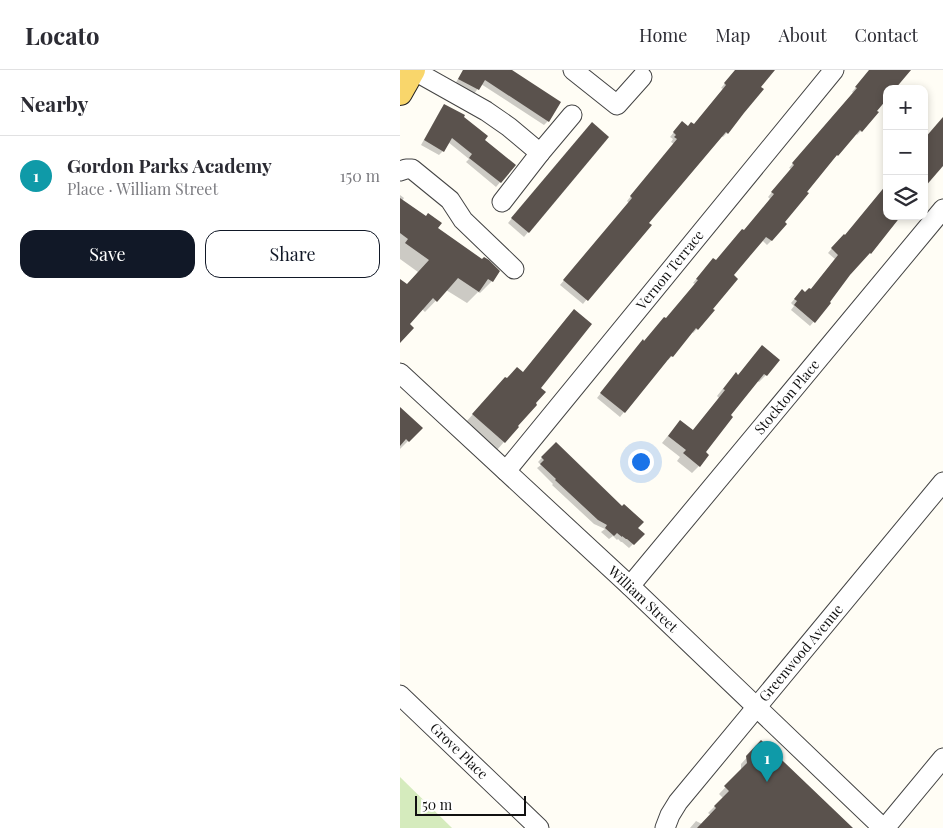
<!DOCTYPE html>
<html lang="en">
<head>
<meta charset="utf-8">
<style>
	body { margin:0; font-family:"Playfair Display",serif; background:#f2f2f3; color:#2b2b33 }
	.controls { position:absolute; right:15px; top:15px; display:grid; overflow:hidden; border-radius:10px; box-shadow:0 2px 8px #0003 }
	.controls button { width:45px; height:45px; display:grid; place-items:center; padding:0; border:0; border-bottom:1px solid #e1e1e2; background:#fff; color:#2b2b33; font:25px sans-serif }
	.scale { position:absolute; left:15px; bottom:12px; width:111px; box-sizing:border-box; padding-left:5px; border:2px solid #111; border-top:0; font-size:14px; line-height:18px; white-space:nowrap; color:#111; -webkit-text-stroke:4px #fff; paint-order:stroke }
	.you { position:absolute; left:240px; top:391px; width:18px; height:18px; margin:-12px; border:4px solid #fff; border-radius:50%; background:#1a73e8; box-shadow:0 0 0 8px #1a73e833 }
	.badge { display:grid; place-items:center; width:32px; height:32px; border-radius:50%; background:#111827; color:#fff; font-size:16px; font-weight:700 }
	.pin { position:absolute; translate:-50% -41px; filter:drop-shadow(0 1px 2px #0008) }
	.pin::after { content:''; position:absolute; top:26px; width:18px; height:15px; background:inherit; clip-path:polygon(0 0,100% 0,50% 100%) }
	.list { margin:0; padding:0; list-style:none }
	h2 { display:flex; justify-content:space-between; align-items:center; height:65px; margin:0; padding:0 20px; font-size:21px }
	h2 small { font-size:16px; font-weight:400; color:#7c7c81 }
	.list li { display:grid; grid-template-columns:32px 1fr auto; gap:15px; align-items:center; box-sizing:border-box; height:80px; padding:0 20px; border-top:1px solid #e1e1e2 }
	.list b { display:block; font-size:19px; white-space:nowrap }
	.list p { margin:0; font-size:16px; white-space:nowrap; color:#7c7c81 }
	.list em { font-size:16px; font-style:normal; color:#7c7c81 }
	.actions { display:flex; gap:10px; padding:15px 20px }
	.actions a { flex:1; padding:11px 0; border:1px solid #111827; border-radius:15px; text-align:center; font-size:18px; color:#111827 }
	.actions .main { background:#111827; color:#fff }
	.icon { flex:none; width:28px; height:28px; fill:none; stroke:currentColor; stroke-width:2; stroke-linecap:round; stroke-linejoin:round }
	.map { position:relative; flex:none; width:543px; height:758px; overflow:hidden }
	header { display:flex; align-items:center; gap:30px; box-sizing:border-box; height:70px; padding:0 25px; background:#fff; border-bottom:1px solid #e1e1e2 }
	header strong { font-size:24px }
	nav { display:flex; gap:28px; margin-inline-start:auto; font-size:18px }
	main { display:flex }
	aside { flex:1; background:#fff }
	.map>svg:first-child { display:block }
</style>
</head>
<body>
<header>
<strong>Locato</strong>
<nav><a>Home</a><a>Map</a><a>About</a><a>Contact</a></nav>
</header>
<main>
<aside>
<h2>Nearby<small></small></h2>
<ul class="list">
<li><span class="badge" style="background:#0f9aa8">1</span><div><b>Gordon Parks Academy</b><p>Place · William Street</p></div><em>150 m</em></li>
</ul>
<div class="actions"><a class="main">Save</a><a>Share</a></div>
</aside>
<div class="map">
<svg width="543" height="758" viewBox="0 0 543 758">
	<rect width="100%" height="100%" fill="#fffdf5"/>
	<!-- green -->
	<polygon fill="#d5ebbd" points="0,707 52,758 0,758"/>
	<!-- shadow -->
	<g fill="#0003">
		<polygon points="63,0 110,0 148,51 144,55 81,14 74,24 55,14"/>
		<polygon points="336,0 373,0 359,17 343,42 327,63 323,67 321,66 247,153 183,234 160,215 229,133 227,131 274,74 271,72 273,69 270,67 278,57 288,58 293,56 323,19 321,18"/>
		<polygon points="470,0 511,0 487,19 461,61 457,65 455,63 437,85 433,89 383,152 385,154 371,171 367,175 362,170 332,205 312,239 297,259 293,263 292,262 272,286 268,290 267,290 220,347 197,328 239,275 244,272 266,249 295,214 293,213 309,194 315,192 343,162 370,129 368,127 391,99 389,98 453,23 452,22"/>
		<polygon points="45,35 62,47 83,71 114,96 96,117 66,92 69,89 48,72 43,81 39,85 21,75 41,39"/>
		<polygon points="188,58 208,67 124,167 108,153"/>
		<polygon points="487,114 487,146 428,232 430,233 410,256 391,240 394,236 391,233 398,225 405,224 410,220 435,189 428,183 440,169 444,166"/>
		<polygon points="0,125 4,128 2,131 36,159 99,202 92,211 80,223 78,222 67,233 46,220 25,242 22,239 8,254 0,271 0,210 7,215 18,202 0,189"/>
		<polygon points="174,241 104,372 97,380 66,352 98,316 123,303 166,249"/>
		<polygon points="355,284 366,305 359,312 357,311 329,346 304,382 299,396 292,403 277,391 280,387 262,373 280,351 292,361 319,328 317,326 329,311 336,304 338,306"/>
		<polygon points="0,338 21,358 0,379"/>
		<polygon points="156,373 243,464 229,478 222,472 221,472 218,469 217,470 213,466 209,469 201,462 205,459 194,454 152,415 153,414 137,398 141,395 138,392"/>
		<polygon points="361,672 451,758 290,758 296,751 302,754 311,745 308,743 323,728 319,724 341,701 341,694"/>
	</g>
	<!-- building -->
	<g fill="#5a524d">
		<polygon points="63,0 112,0 161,32 149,52 85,10 79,20 58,9"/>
		<polygon points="335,0 375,0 361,17 364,19 344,43 328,64 326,62 277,120 249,153 252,155 188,231 163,210 232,128 230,126 277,69 274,67 276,65 273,62 282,51 288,56 291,52 294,54 326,15 324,13"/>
		<polygon points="469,0 511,0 495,19 487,19 487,29 477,41 479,42 462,62 460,60 438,86 437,85 407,122 409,123 385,152 387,154 372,171 366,167 334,205 338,209 313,239 315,240 298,260 296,258 273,287 271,286 225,343 200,323 243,269 244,271 264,247 266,248 298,210 296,209 313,188 316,190 342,159 344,160 374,124 371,122 394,95 392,93 457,18 455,17"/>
		<polygon points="44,34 65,45 64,47 88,66 85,70 116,95 101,113 69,88 72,84 52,68 44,82 24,70"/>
		<polygon points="543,47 543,96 524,118 524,69"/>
		<polygon points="192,52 209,67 129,163 111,148"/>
		<polygon points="487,114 487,146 501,146 471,184 470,183 450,205 430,232 431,233 415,253 394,235 397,231 394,229 402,219 405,222 409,218 411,219 438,185 431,178 444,164 445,165"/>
		<polygon points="0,128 26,146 28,143 42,153 38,158 82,189 84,187 89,190 100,201 93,212 88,209 79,222 58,208 37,232 33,228 10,254 14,258 0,273 0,209 7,214 29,190 5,173 8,169 0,163"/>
		<polygon points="174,239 192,254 141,318 146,322 136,333 137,335 118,356 119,357 105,373 72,344 105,307 107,308 117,297 123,302"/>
		<polygon points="362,275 380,290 367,306 364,304 331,345 333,347 306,382 309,385 300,397 283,383 286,380 268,366 280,350 293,360 325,320 323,319 336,302 338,305"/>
		<polygon points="0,337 23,358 9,372 6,369 0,376"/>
		<polygon points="156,372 222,436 224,434 244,452 238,458 245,464 234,475 227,469 226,469 222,466 222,467 217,463 214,466 205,458 207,455 198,450 155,410 156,409 140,394 144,390 141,387"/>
		<polygon points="361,670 453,758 297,758 316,738 314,736 329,721 324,716 347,693 346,686"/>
	</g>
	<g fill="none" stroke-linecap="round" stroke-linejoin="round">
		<!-- minor casing -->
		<g stroke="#444" stroke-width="21">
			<g id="minor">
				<polyline points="13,0 86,41 109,57 140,83 172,45"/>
				<polyline points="173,0 217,35 242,7"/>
				<polyline points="0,101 6,99 12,99 50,130 63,150 114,199"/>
				<polyline points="102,132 140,83"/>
				<polyline points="0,303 230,516 483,758"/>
				<polyline points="106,401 434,0"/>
				<polyline points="230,516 543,139"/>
				<polyline points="0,625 139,758"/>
				<polyline points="265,758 270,745 278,732 543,412"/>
				<polyline points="485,758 543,688"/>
			</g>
		</g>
		<!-- major casing -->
		<g stroke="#222" stroke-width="26">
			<polyline id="major" points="0,23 13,0"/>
		</g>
		<!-- minor -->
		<use href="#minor" stroke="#fff" stroke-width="19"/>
		<!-- major -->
		<use href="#major" stroke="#f9d66b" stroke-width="24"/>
	</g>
	<g text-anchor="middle" stroke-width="5" stroke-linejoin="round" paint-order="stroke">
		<!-- street labels -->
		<g font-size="14" fill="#111" stroke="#fff">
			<text transform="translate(270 200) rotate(-51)" y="5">Vernon Terrace</text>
			<text transform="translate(387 327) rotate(-50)" y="5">Stockton Place</text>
			<text transform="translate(243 529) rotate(43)" y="5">William Street</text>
			<text transform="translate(401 583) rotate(-50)" y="5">Greenwood Avenue</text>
			<text transform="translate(59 681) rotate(44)" y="5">Grove Place</text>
		</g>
	</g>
</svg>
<div class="controls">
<button>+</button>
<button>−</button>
<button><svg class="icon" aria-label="layers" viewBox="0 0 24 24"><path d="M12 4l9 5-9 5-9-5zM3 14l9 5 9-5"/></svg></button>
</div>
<div class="scale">50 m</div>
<div class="you"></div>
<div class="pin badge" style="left:367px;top:712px;background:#0f9aa8">1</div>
</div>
</main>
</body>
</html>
